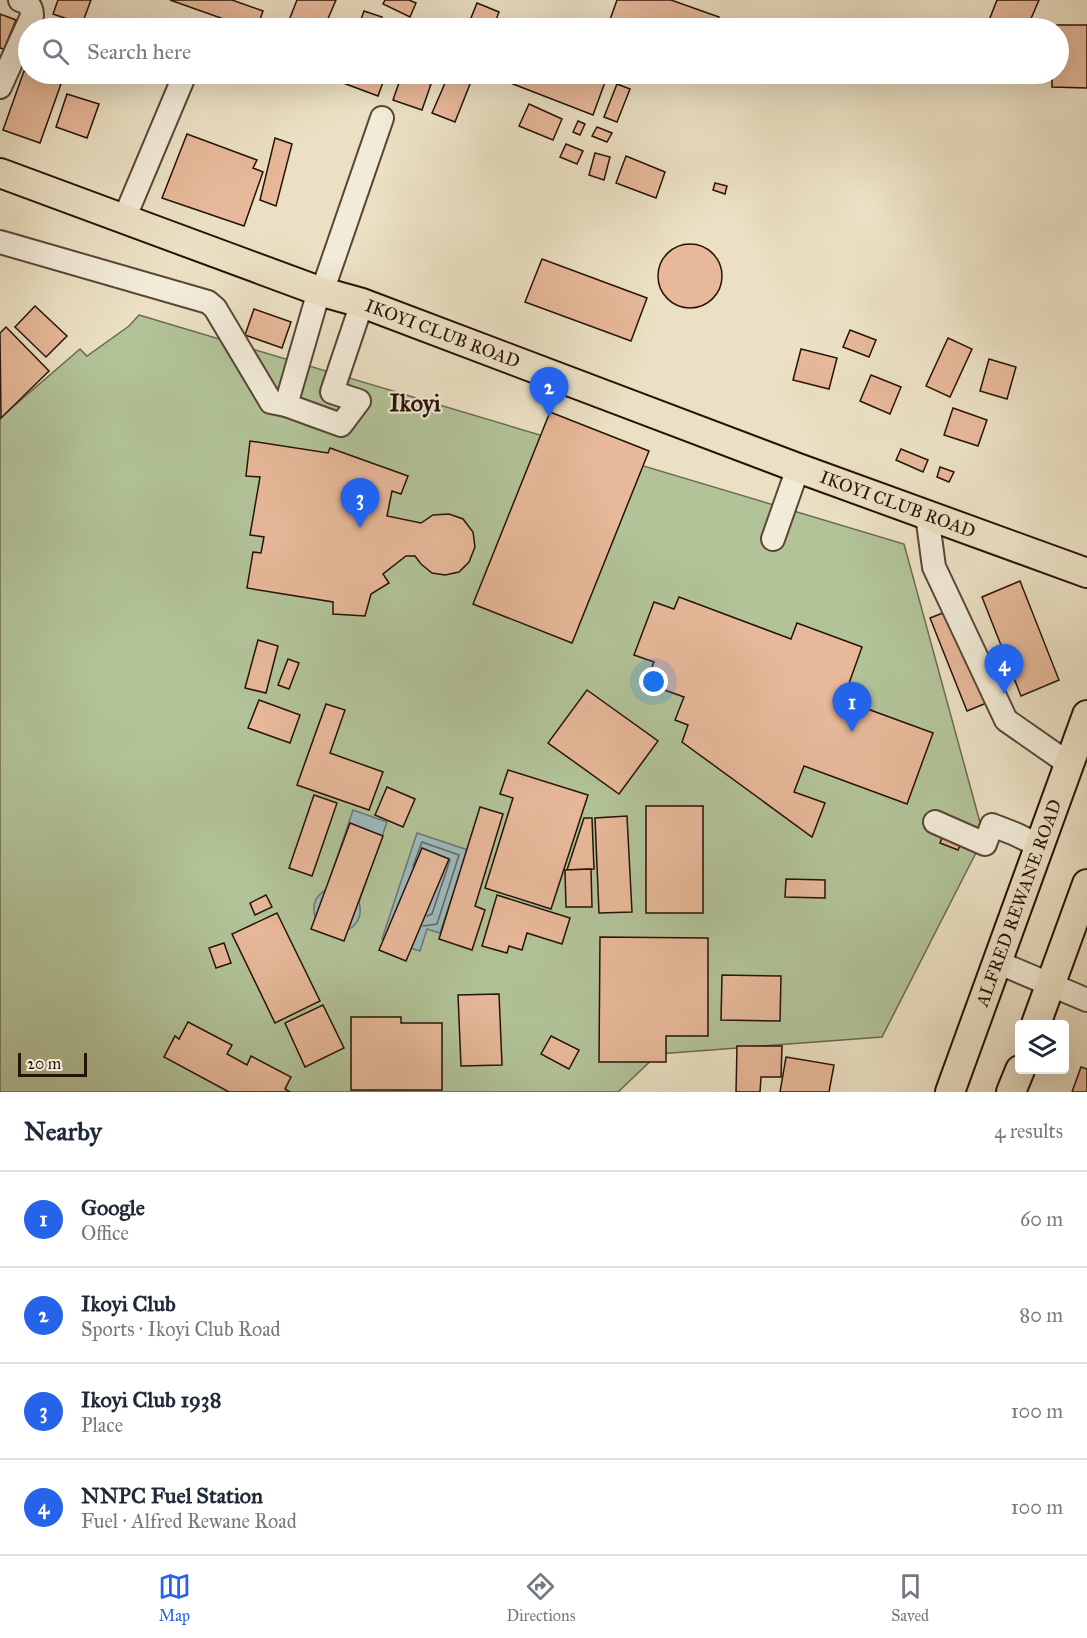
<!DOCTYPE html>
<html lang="en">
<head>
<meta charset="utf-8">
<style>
	body { margin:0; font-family:"IM FELL Great Primer",serif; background:#f2f2f3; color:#1f2937 }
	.controls { position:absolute; right:18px; bottom:18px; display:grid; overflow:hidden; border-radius:6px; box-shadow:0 6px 24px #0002 }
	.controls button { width:54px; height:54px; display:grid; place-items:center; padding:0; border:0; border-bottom:2px solid #e0e1e3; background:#fff; color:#1f2937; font:30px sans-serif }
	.scale { position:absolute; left:18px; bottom:15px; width:69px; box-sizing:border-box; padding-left:6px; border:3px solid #271208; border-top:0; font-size:16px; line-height:21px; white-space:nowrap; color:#271208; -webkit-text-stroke:4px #f2ebd8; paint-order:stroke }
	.you { position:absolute; left:654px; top:682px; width:21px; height:21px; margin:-15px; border:4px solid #fff; border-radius:50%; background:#1a73e8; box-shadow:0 0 0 9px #1a73e833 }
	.badge { display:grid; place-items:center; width:39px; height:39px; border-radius:50%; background:#2563eb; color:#fff; font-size:20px; font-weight:700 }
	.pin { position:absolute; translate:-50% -50px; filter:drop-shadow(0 2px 3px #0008) }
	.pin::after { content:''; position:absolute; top:32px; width:21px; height:18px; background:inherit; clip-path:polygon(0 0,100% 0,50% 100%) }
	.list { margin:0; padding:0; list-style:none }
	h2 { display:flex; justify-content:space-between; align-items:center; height:78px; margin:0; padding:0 24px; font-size:26px }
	h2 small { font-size:20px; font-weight:400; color:#747a83 }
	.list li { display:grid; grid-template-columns:39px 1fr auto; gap:18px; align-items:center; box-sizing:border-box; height:96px; padding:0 24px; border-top:2px solid #e0e1e3 }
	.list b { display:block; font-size:22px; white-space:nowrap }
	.list p { margin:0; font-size:20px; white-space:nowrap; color:#747a83 }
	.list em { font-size:20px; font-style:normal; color:#747a83 }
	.icon { flex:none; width:33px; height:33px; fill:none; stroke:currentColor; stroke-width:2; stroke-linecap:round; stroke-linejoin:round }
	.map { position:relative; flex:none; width:1087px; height:1092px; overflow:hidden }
	.search { position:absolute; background:#fff; box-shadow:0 6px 24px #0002; left:18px; right:18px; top:18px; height:66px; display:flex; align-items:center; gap:15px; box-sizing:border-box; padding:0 21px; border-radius:33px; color:#747a83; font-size:22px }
	.sheet { height:462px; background:#fff }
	nav { display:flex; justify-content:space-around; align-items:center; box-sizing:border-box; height:84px; border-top:2px solid #e0e1e3; background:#fff; font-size:16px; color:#747a83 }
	nav a { display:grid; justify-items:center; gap:3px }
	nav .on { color:#2563eb }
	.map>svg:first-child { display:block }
</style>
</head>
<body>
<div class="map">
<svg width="1087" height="1092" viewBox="0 0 1087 1092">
	<rect width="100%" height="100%" fill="#ebe0c3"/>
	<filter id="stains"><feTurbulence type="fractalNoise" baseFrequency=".00333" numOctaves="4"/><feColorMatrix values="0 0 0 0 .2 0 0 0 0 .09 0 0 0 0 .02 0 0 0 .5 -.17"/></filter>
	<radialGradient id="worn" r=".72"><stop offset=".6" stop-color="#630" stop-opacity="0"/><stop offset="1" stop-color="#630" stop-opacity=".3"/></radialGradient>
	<!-- green -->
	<polygon fill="#b2c398" stroke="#6c6a50" stroke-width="1.5" points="139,315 904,544 984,837 882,1037 658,1054 618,1092 0,1092 0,418 80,349 87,356 129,326"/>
	<!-- water -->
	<g fill="#9cbbbe" stroke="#6d7775" stroke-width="1.5">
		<path d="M353,810L387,822L359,902C363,916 357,928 342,932L317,922C311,909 313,897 326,890Z"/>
		<polygon points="417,833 468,850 440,933 427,929 420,951 382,939"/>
	</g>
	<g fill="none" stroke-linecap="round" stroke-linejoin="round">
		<!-- shore -->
		<g stroke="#626663" stroke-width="1.5">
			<polyline points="413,866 422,842 459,855 437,924 423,926"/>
			<polyline points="427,916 432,914 450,860"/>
		</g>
	</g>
	<!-- building -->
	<g fill="#e7b899" stroke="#271208" stroke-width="1.5">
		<polygon points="58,0 91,0 82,24 53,14"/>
		<polygon points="170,0 232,0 263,11 257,28 249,28"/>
		<polygon points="297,0 336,0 324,28 286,28"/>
		<polygon points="385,0 409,0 416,3 410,17 383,4"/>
		<polygon points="617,0 671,0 719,17 715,28 607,28"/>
		<polygon points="997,0 1039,0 1027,28 986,28"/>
		<polygon points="477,3 499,12 493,28 467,28"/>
		<polygon points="364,11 382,17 378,28 358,28"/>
		<polygon points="0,14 16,20 4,49 0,48"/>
		<polygon points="1051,25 1087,25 1087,88 1052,87 1052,74 1058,74 1058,28 1051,28"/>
		<polygon points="24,71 61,84 40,143 3,130"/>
		<polygon points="319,74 386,74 378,96"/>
		<polygon points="402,74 431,84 422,110 393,100"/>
		<polygon points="449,74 474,74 455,122 432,113"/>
		<polygon points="517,74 608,74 593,115 513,84"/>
		<polygon points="617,84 630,89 617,122 604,117"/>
		<polygon points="67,94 99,104 87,138 56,127"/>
		<polygon points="529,104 562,119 553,140 519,126"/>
		<polygon points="578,121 585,124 580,135 573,132"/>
		<polygon points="597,127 612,133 607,142 592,136"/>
		<polygon points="187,134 257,160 253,168 263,172 244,226 162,198"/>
		<polygon points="275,138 292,144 276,206 260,200"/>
		<polygon points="566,144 583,151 577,164 560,157"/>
		<polygon points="595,153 610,157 604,180 589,175"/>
		<polygon points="626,156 665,172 656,198 616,183"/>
		<polygon points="715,183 727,186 725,194 713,190"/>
		<circle cx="690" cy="276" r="32"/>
		<polygon points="542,259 647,298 631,341 525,302"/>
		<polygon points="35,306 67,336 46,357 15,327"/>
		<polygon points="254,309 291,322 282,348 245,335"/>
		<polygon points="6,327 49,371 1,418 0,333"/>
		<polygon points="850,330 876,340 869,357 843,347"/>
		<polygon points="948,338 972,349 950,397 926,386"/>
		<polygon points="801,349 837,358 829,389 793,380"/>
		<polygon points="989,359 1016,367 1007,399 980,391"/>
		<polygon points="871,375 901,387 890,414 860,401"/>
		<polygon points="953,408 987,420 978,446 944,435"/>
		<polygon points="550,412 649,451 572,643 473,604"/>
		<polygon points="250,441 328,453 330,448 408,476 401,494 392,491 387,516 421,523 433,515 449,514 463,519 473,532 475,547 469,562 459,572 445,575 432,573 421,564 415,556 406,556 383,574 389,583 371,594 365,616 333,614 333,602 247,588 253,552 261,553 264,537 250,535 260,477 246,476"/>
		<polygon points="901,449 928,460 923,472 896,460"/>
		<polygon points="940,467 954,472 949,482 937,477"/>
		<polygon points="1020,581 1059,680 1021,696 982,597"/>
		<polygon points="679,597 791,639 797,623 862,647 843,700 933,733 907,804 804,766 794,792 825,803 812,837 682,742 688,725 675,720 684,697 659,688 662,679 649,674 654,662 634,655 654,602 674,609"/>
		<polygon points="953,609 989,702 967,711 930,618"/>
		<polygon points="258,640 278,646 266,693 245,688"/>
		<polygon points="288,659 299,663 289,689 278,685"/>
		<polygon points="587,690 658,741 619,794 548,743"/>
		<polygon points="259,700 300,715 290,743 248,728"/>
		<polygon points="326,704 345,710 330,753 383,772 369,810 297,785"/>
		<polygon points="508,770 588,795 551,909 485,888 513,798 500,794"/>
		<polygon points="387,787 415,799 403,827 375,815"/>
		<polygon points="314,795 337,803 312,876 289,868"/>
		<rect x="646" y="806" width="57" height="107"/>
		<polygon points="480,807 503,814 475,906 485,910 472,950 439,939"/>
		<polygon points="627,816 632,912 599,913 595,818"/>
		<polygon points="584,818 592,818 594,869 567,870"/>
		<polygon points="350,823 383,836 344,941 311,929"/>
		<polygon points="945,829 964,836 958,850 940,843"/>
		<polygon points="422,848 449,859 406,961 379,950"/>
		<polygon points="591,869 592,907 566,907 565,870"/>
		<polygon points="786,879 825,880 825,898 785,897"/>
		<polygon points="266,895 272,907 255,915 250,903"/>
		<polygon points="497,895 570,918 562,944 527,933 522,950 509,946 507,953 482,946"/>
		<polygon points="277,913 320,1001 275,1023 232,934"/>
		<polygon points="600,937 708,938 708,1036 666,1036 666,1062 599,1062"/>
		<polygon points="224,943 231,963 216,968 209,948"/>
		<polygon points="722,975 781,976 780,1021 721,1020"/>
		<polygon points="499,994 502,1065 461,1066 458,995"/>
		<polygon points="323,1005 344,1048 305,1067 285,1023"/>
		<polygon points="351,1017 401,1017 401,1023 442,1023 442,1090 351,1090"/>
		<polygon points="188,1022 232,1045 227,1054 247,1065 251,1056 291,1077 285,1089 290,1092 229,1092 164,1057 175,1036 179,1039"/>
		<polygon points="551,1036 579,1050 569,1069 541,1054"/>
		<polygon points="737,1046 782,1046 781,1077 761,1077 760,1092 736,1092"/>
		<polygon points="786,1057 834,1065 829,1092 780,1092"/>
		<polygon points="1081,1067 1087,1069 1087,1092 1072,1092"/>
	</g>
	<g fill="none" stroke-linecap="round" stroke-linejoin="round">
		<!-- minor casing -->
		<g stroke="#584637" stroke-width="26">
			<g id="minor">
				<path d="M0,87L32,16C32,7 29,3 20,0"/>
				<polyline points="124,219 185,74"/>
				<polyline points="0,242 208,302 215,308 271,402 286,405"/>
				<polyline points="319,291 286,405 341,425 359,401 332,392 362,303"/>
				<polyline points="322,292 382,118"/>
				<polyline points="927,515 934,567 1006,720 1069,764"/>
				<polyline points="773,539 798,468"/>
				<polyline points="935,822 985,844 992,825 1015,834 1040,846"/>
				<polyline points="997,962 1087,1000"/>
			</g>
		</g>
		<!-- major casing -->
		<g stroke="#271208" stroke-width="32">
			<g id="major">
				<path id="s1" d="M0,173L319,291L362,303L798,468L1087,573"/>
				<polyline points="1036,1024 1087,884"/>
				<path id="s2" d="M950,1092L1087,715"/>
				<polyline points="1011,1092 1020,1070"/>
			</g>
		</g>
		<!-- minor -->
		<use href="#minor" stroke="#f2ebd8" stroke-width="22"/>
		<!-- major -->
		<use href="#major" stroke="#ebe0c3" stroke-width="28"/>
	</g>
	<g text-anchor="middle" stroke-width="4.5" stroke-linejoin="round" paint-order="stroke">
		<!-- street labels -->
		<g font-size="18" fill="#271208" stroke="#f2ebd8">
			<text dy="6" stroke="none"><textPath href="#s1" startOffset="471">IKOYI CLUB ROAD</textPath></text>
			<text dy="6" stroke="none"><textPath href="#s1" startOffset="957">IKOYI CLUB ROAD</textPath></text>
			<text dy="6" stroke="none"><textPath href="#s2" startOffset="201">ALFRED REWANE ROAD</textPath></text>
		</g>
		<!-- district labels -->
		<g font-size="24" font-weight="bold" fill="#271208" stroke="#f2ebd8">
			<text x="415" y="411">Ikoyi</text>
		</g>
	</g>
	<rect width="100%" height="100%" filter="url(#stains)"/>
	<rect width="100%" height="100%" fill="url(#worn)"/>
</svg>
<div class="controls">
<button><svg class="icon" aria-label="layers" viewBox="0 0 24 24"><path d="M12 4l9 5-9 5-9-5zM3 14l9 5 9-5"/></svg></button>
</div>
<div class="scale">20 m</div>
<div class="you"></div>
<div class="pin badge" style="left:852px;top:732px">1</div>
<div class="pin badge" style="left:549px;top:417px">2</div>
<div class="pin badge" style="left:360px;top:528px">3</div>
<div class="pin badge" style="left:1004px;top:694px">4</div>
<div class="search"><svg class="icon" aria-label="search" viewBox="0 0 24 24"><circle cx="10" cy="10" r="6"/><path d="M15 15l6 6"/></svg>Search here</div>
</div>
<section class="sheet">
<h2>Nearby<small>4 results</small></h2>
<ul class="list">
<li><span class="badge">1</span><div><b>Google</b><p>Office</p></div><em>60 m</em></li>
<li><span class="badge">2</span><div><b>Ikoyi Club</b><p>Sports · Ikoyi Club Road</p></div><em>80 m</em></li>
<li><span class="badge">3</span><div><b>Ikoyi Club 1938</b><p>Place</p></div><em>100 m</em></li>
<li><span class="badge">4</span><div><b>NNPC Fuel Station</b><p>Fuel · Alfred Rewane Road</p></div><em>100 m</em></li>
</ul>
</section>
<nav>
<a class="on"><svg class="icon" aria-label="map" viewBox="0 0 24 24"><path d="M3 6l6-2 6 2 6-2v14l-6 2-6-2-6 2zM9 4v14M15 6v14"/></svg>Map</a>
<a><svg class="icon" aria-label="directions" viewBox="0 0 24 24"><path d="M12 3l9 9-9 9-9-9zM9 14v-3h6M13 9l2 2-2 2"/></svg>Directions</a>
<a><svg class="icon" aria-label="saved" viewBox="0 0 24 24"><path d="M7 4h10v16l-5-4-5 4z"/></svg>Saved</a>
</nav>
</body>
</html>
